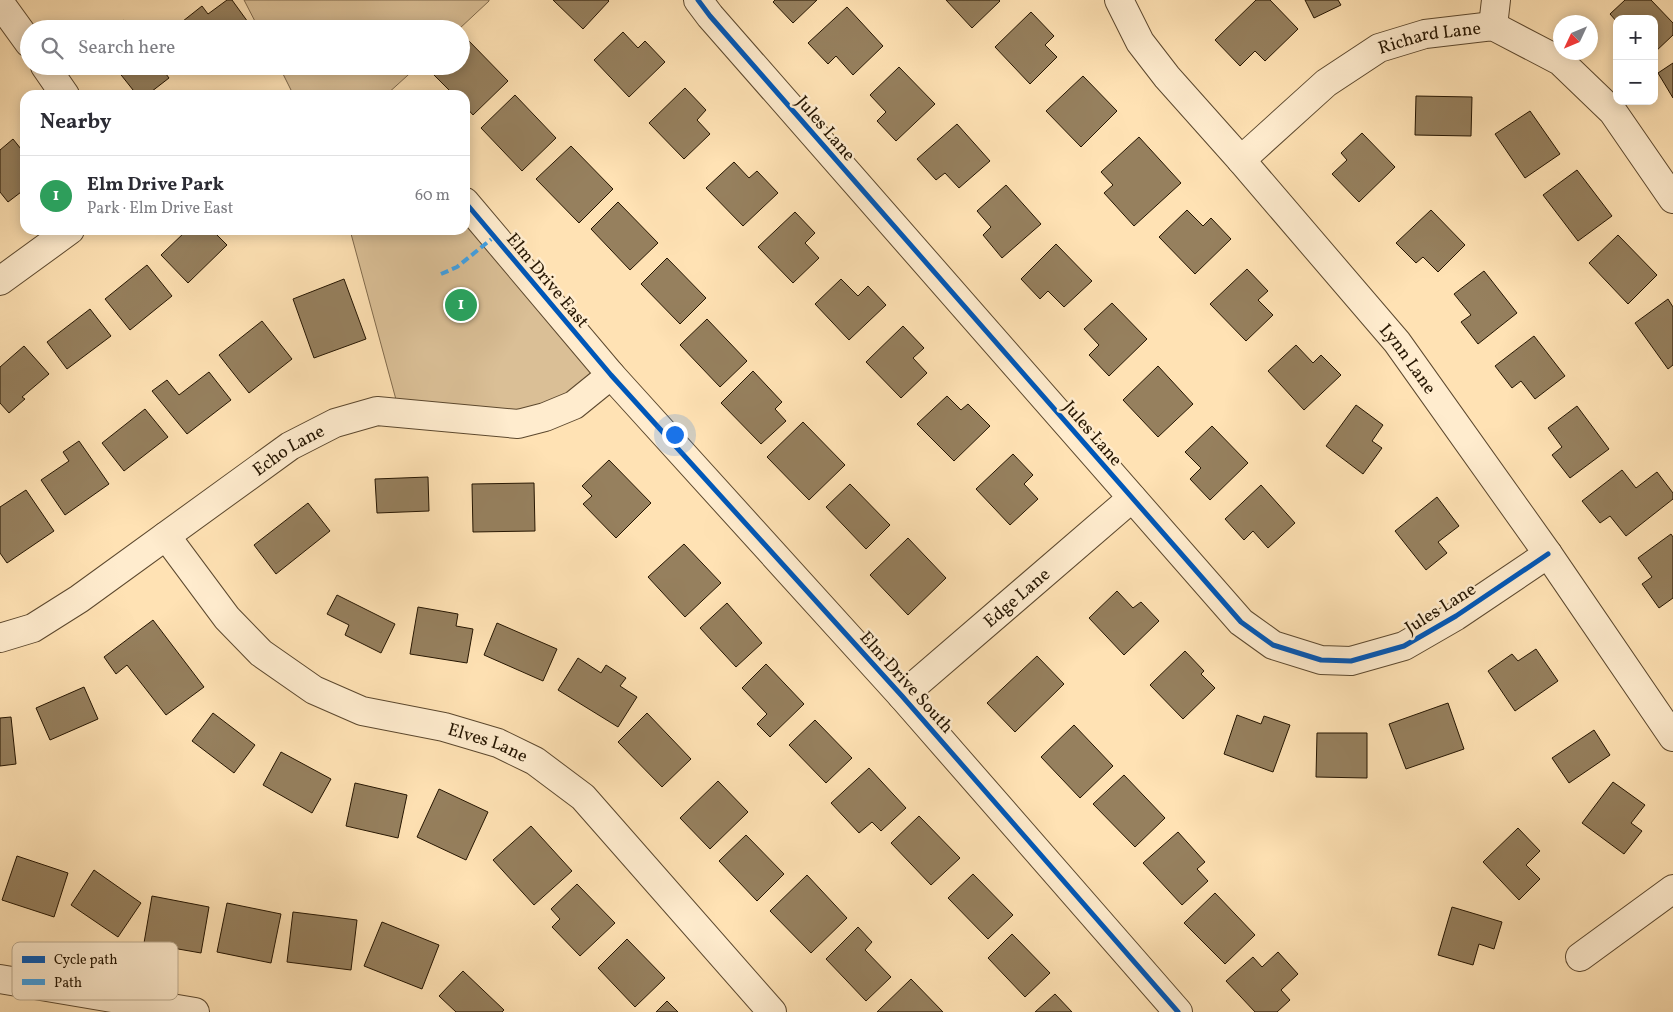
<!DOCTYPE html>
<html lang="en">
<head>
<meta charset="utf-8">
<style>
	body { margin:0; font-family:Vollkorn,serif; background:#f7f7f7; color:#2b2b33 }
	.controls { position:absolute; right:15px; top:15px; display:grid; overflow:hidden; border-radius:10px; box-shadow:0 2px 12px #0003 }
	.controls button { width:45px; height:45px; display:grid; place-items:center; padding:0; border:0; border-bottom:1px solid #e1e1e2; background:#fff; color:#2b2b33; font:25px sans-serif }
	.compass { position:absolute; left:1553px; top:15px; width:45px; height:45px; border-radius:50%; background:#fff; box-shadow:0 2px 12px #0003; rotate:226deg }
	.you { position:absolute; left:674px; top:434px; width:18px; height:18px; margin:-12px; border:4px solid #fff; border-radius:50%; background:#1a73e8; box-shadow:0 0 0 8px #1a73e833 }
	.badge { display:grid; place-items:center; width:32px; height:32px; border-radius:50%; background:#8f2418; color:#fff; font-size:16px; font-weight:700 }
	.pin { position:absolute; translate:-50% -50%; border:2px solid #fff; box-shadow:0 1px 5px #0006 }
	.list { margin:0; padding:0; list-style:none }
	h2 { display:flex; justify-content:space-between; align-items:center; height:65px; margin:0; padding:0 20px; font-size:21px }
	h2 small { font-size:16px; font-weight:400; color:#7c7c81 }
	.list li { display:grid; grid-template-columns:32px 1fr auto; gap:15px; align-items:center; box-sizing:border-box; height:80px; padding:0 20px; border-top:1px solid #e1e1e2 }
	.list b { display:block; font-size:19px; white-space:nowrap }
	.list p { margin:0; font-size:16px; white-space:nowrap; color:#7c7c81 }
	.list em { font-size:16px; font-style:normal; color:#7c7c81 }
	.icon { flex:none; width:28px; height:28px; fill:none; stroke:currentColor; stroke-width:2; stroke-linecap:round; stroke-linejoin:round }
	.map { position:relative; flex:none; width:1673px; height:1012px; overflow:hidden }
	.search { position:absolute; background:#fff; box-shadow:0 2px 12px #0003; left:20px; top:20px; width:450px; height:55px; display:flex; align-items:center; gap:12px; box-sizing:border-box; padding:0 18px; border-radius:28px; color:#7c7c81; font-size:19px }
	.panel { position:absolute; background:#fff; box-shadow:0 2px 12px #0003; left:20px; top:90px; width:450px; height:145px; border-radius:15px }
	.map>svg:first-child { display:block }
</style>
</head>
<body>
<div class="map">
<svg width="1673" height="1012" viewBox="0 0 1673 1012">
	<rect width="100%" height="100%" fill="#ffe2b4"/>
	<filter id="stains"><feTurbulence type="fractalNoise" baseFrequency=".004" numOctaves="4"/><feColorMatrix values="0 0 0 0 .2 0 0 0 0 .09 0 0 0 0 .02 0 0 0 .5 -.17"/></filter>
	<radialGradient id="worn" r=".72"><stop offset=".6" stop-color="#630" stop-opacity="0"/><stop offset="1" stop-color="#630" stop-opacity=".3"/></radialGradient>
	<!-- green -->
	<g fill="#dabf96" stroke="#806a4c">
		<polygon points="244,0 489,0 489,1 459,29 259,29"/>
		<polygon points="279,66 418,66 386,95 322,95 292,92"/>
		<polygon points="465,204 610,372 566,409 501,415 398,407 350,230 465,230"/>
	</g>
	<!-- building -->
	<g fill="#96805e" stroke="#251501">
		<polygon points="227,0 232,0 253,29 181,29 178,25 202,6 208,14"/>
		<polygon points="553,0 608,0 609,1 583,29"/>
		<polygon points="775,0 817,0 793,23 773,2"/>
		<polygon points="946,0 999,0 1000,1 972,28"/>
		<polygon points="1256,0 1270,0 1298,29 1265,61 1255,51 1240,66 1215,40"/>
		<polygon points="1305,0 1338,0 1341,5 1314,18"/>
		<polygon points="1625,0 1651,0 1673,23 1673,35 1654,53 1654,19 1617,19 1617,22 1610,14"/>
		<polygon points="847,7 883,46 853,75 836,56 828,64 808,43"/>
		<polygon points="1031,12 1054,36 1045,45 1057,57 1030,84 995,47"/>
		<polygon points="124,20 130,29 113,29"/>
		<polygon points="623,32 638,48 645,41 665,62 629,97 594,60"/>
		<polygon points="468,40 508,81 473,115 465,106 465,95 454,95 433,74 441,66 461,66 461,47"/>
		<polygon points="1673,63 1673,98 1658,73"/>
		<polygon points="114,66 160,66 169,78 147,95 137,95"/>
		<polygon points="899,67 935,104 896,141 877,121 886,112 870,95"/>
		<polygon points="1083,76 1117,111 1081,147 1046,111"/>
		<polygon points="685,88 706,110 697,120 710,134 684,159 649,123"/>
		<polygon points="515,95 556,138 522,171 481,128"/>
		<polygon points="1416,96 1472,97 1471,136 1415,135"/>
		<polygon points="1530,111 1560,154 1525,178 1495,134"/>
		<polygon points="957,124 990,161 959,188 945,173 936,180 917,159"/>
		<polygon points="1362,133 1395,167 1359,202 1332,174 1347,160 1341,153"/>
		<polygon points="1139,137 1181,183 1134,226 1104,193 1113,185 1101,172"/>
		<polygon points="13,139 25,154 25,189 8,202 0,192 0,150"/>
		<polygon points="571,146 613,189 579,223 536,179"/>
		<polygon points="734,162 749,178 757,171 778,193 743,226 706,188"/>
		<polygon points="1577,170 1612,216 1578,241 1543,195"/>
		<polygon points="1006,185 1041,224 1002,258 983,235 991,227 977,211"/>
		<polygon points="618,202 658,243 630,270 591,229"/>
		<polygon points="1187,210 1203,226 1211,218 1231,239 1195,274 1159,237"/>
		<polygon points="1431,210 1465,245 1438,272 1423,257 1416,263 1396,243"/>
		<polygon points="795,212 815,233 805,243 819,258 793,283 758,247"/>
		<polygon points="187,230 212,230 227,245 188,283 161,255"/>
		<polygon points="1618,235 1657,275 1628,304 1589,263"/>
		<polygon points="1056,244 1092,281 1064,307 1048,291 1040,299 1021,279"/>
		<polygon points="667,258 706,298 680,324 641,284"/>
		<polygon points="147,265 172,296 130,330 105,299"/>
		<polygon points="1247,269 1268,291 1258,300 1273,315 1246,341 1210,304"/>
		<polygon points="1484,271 1517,313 1478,344 1461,322 1471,315 1454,294"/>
		<polygon points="344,279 366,339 314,358 293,299"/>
		<polygon points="841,279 858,296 868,286 886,305 849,340 815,304"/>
		<polygon points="1668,299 1673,307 1673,365 1668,369 1635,323"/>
		<polygon points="1112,303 1147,339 1109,376 1089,355 1099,345 1084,329"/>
		<polygon points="90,309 111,336 67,369 47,342"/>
		<polygon points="707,319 747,361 720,387 680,345"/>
		<polygon points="262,321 292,359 249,393 219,355"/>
		<polygon points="903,326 924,348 913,358 927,373 901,398 866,362"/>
		<polygon points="1534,336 1565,376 1535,399 1521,381 1512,388 1495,366"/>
		<polygon points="1296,345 1313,363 1321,355 1341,375 1304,410 1268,371"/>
		<polygon points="24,346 49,374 22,397 25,399 9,413 0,403 0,367"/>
		<polygon points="1158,366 1193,404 1158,437 1123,400"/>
		<polygon points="753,371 782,402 775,409 786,421 761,444 721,403"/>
		<polygon points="209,372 231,400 187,434 152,391 167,380 179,395"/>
		<polygon points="947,396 961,410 968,404 990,426 954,461 917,424"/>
		<polygon points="1356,405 1383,425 1372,441 1382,448 1363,474 1326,446"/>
		<polygon points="1577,406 1609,449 1570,478 1552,455 1562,447 1548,428"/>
		<polygon points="145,409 168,437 124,471 102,443"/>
		<polygon points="803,422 845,465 809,500 767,457"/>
		<polygon points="1212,426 1248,463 1210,500 1190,479 1201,468 1185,452"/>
		<polygon points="79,441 109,484 65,515 41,480 69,461 63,452"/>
		<polygon points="1013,454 1033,475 1024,484 1038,499 1010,525 976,489"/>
		<polygon points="609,460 651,503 616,538 583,504 592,496 582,486"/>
		<polygon points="1622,470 1636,488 1657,472 1673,493 1673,499 1626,536 1610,516 1600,523 1582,501"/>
		<polygon points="428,477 429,511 377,513 375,479"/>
		<polygon points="534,483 535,531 473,532 472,484"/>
		<polygon points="850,484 890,525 866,549 826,507"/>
		<polygon points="1261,485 1295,523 1268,548 1253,531 1244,540 1225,519"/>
		<polygon points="26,490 54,531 7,563 0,553 0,507"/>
		<polygon points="1437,497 1459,526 1438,542 1447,553 1426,570 1395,531"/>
		<polygon points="308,503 330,531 276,574 254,545"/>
		<polygon points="1671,534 1673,537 1673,598 1659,608 1642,584 1652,577 1638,558"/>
		<polygon points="908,538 946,578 908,615 870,575"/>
		<polygon points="684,544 721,583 685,617 648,577"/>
		<polygon points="1117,591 1133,608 1141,602 1159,621 1124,655 1089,618"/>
		<polygon points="337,595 395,624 381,653 345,635 349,625 327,614"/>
		<polygon points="727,603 762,643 736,667 700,628"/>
		<polygon points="418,607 458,614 456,626 473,629 467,663 410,654"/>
		<polygon points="153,620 204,687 166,715 127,665 116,674 104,657"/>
		<polygon points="497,623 557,649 543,681 484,655"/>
		<polygon points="1536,649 1558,681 1515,711 1488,671 1512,654 1518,661"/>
		<polygon points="1185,651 1204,671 1201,674 1215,688 1183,719 1150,685"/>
		<polygon points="1037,656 1064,684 1015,732 987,703"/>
		<polygon points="578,658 601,673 606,665 626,678 620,686 637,697 618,727 558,690"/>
		<polygon points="766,664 804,704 770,737 757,724 767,714 742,688"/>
		<polygon points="84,687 98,719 50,740 36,708"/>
		<polygon points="1448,703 1464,749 1406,769 1389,724"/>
		<polygon points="213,713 255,745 234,773 192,741"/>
		<polygon points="647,713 691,759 662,787 618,742"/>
		<polygon points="1237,715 1261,724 1264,716 1290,725 1273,772 1224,754"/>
		<polygon points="11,717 16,764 0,766 0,718"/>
		<polygon points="815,720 852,758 826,783 789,745"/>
		<polygon points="1074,725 1113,766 1080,798 1041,757"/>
		<polygon points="1594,730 1610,755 1569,783 1552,758"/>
		<polygon points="1317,733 1367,733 1367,778 1316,777"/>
		<polygon points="281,752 331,779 312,813 263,785"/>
		<polygon points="869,768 906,808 881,831 872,822 859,833 831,803"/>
		<polygon points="1124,775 1165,818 1135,847 1093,804"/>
		<polygon points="718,781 748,812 710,849 680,818"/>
		<polygon points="1613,782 1645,805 1631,823 1642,831 1624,854 1582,823"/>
		<polygon points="355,783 407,795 398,838 346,826"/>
		<polygon points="439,789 488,812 466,860 417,837"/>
		<polygon points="919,816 960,858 931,885 891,843"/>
		<polygon points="531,826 572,871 534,905 493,860"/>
		<polygon points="1518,828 1540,851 1526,865 1540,879 1519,900 1483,862"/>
		<polygon points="1178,832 1205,862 1197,869 1208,881 1182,905 1143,863"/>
		<polygon points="746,835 784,874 757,901 719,861"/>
		<polygon points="17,856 68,873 54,917 2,900"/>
		<polygon points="94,870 141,903 118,937 71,905"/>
		<polygon points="973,874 1013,915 988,939 948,898"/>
		<polygon points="807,875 847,918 811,953 770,911"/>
		<polygon points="577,884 615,923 580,956 552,927 560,919 551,909"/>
		<polygon points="1215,893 1255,935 1225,964 1184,923"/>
		<polygon points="152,896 209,907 201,953 144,943"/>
		<polygon points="227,903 281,914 271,963 217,952"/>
		<polygon points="1452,907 1502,922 1494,949 1479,944 1473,965 1438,955"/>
		<polygon points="293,912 357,920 351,970 287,962"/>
		<polygon points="382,922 439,945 422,989 364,966"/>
		<polygon points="858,927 872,942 865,950 891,977 866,1001 826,959"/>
		<polygon points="1012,934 1050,973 1025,997 988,958"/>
		<polygon points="627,939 665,978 635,1007 598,968"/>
		<polygon points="1278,952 1298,974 1281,990 1290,1000 1277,1012 1255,1012 1226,981 1253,957 1262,967"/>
		<polygon points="463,971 504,1010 502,1012 456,1012 439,996"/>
		<polygon points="911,979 943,1012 877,1012"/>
		<polygon points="1055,994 1072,1012 1035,1012"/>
		<polygon points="667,1001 678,1012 656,1012"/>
	</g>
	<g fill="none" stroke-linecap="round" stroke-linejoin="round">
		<!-- minor casing -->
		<g stroke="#5c482e" stroke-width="30">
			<g id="minor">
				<polyline points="698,0 710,16 1241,622 1273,645 1321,660 1351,661 1404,646 1456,616 1548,554"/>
				<path id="s1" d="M1119,0L1140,42L1167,77L1241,160L1397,342L1548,554L1673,737"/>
				<polyline points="0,3 29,43"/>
				<polyline points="1493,26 1496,0"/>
				<polyline points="45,66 65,95"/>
				<path id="s2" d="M1241,160L1326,83L1379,48L1425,34L1493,26L1560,61L1613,112L1673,199"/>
				<polyline points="465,202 611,375 902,696 1178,1012"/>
				<polyline points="0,281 70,230"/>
				<path id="s3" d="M166,536L227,618L261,653L314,690L362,711L444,727L498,743L535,761L583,797L772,1012"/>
				<path id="s4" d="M0,638L33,628L79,599L290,446L335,423L377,411L518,424L545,417L574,405L611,375"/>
				<path id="s5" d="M902,696L1132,498"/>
				<polyline points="1580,957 1673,889"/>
				<polyline points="0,979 195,1012"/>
			</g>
		</g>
		<!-- minor -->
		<use href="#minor" stroke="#ffecce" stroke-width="28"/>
		<!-- quiet -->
		<polyline stroke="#3ea2e9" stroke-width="4" stroke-dasharray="8 4" stroke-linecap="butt" points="441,274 457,267 494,237"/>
		<!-- cycleway casing -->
		<g stroke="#ffecce" stroke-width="8">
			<g id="cycleway">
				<polyline points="698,0 710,16 1241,622 1273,645 1321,660 1351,661 1404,646 1456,616 1548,554"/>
				<polyline points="465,202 611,375 902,696 1178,1012"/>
			</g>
		</g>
		<!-- cycleway -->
		<use href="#cycleway" stroke="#0057b8" stroke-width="5"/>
	</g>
	<g text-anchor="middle" stroke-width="5" stroke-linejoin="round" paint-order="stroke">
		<!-- street labels -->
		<g font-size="18" fill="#251501" stroke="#ffecce">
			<text dy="6" stroke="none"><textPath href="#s2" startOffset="230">Richard Lane</textPath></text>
			<text transform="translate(826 128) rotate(49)" y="6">Jules Lane</text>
			<text transform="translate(548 280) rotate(50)" y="6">Elm Drive East</text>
			<text dy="6" stroke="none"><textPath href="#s1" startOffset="462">Lynn Lane</textPath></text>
			<text transform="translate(1093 433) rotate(49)" y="6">Jules Lane</text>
			<text dy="6" stroke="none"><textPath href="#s4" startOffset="346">Echo Lane</textPath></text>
			<text dy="6" stroke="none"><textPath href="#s5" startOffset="151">Edge Lane</textPath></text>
			<text transform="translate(1440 608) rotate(-32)" y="6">Jules Lane</text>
			<text transform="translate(907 682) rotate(48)" y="6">Elm Drive South</text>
			<text dy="6" stroke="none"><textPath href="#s3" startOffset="398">Elves Lane</textPath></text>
		</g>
	</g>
	<!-- legend -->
	<rect x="12" y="942" width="166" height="58" rx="8" fill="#ffecce" stroke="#beac90" stroke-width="1"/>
	<rect x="22" y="956" width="23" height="7" fill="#0057b8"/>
	<rect x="22" y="979" width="23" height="6" fill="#3ea2e9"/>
	<g font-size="14" fill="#251501">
		<text x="54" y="964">Cycle path</text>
		<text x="54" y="987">Path</text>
	</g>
	<rect width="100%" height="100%" filter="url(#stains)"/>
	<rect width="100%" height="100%" fill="url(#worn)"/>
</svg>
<div class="controls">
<button>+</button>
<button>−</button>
</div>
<svg class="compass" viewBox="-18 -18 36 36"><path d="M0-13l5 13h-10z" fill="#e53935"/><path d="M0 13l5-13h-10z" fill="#7c7c81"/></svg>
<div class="you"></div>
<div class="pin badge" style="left:461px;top:305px;background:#2e9e5b">1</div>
<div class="search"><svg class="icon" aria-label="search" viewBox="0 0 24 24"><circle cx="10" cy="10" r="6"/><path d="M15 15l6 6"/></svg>Search here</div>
<section class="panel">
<h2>Nearby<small></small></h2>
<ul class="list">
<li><span class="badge" style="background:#2e9e5b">1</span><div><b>Elm Drive Park</b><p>Park · Elm Drive East</p></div><em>60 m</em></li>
</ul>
</section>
</div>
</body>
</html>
